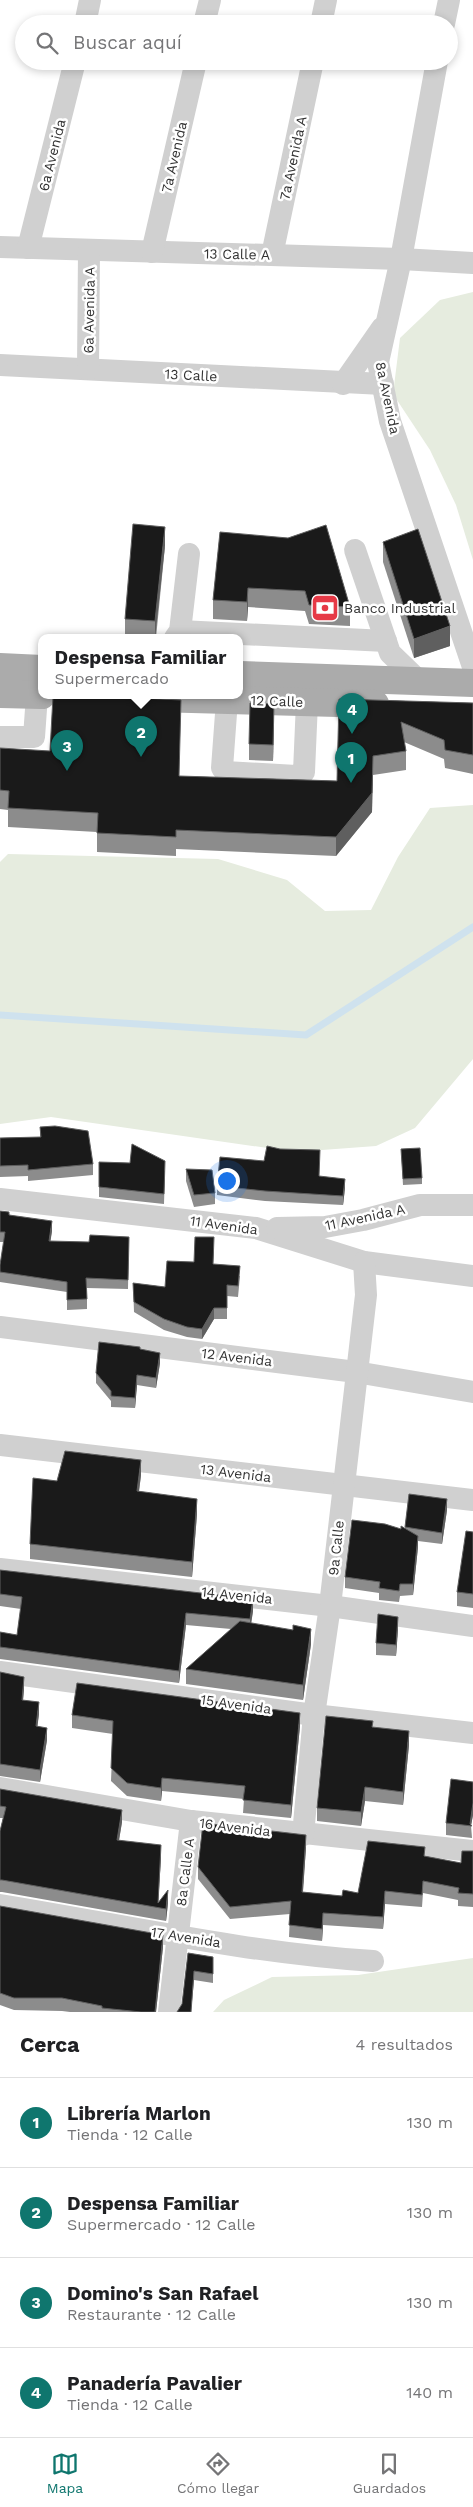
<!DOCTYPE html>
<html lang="es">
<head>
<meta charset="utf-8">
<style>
	body { margin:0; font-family:"Work Sans",sans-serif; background:#f2f2f2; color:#202124 }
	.you { position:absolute; left:226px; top:1180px; width:18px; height:18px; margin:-12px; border:4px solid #fff; border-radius:50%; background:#1a73e8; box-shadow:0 0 0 8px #1a73e833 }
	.badge { display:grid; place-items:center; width:32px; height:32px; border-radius:50%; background:#0f766e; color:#fff; font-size:16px; font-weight:700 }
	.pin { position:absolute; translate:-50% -41px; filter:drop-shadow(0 1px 2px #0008) }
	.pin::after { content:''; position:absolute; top:26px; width:18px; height:15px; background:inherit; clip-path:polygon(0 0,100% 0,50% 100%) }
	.popup { position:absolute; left:38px; top:634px; width:205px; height:65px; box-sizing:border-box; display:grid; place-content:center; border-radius:10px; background:#fff; filter:drop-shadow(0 1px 4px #0005); font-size:16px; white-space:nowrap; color:#757577 }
	.popup b { font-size:19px; color:#202124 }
	.popup::after { content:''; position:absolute; left:50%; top:100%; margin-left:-10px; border:10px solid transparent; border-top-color:#fff }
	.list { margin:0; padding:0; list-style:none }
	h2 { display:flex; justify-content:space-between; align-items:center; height:65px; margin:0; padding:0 20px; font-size:21px }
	h2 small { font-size:16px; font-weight:400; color:#757577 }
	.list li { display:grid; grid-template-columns:32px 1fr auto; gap:15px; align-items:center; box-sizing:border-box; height:90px; padding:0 20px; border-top:1px solid #e0e0e0 }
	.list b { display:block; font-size:19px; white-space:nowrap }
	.list p { margin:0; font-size:16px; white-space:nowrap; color:#757577 }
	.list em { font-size:16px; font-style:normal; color:#757577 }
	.icon { flex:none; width:28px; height:28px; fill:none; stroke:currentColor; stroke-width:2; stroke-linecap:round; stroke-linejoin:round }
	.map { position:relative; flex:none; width:473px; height:2012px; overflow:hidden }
	.search { position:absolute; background:#fff; box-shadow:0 2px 8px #0003; left:15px; right:15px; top:15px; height:55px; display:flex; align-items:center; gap:12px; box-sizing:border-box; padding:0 18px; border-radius:28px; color:#757577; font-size:19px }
	.sheet { height:425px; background:#fff }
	nav { display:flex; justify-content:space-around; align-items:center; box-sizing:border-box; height:70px; border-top:1px solid #e0e0e0; background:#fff; font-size:14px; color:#757577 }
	nav a { display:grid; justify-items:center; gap:2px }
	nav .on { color:#0f766e }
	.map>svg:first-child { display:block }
</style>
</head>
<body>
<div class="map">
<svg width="473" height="2012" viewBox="0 0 473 2012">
	<rect width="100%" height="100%" fill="#fff"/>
	<!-- green -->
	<g fill="#e6ecdf">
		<polygon points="473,292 473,560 456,505 430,450 393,394 400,338 440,300"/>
		<polygon points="473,805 473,1059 415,1128 376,1146 295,1152 51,1117 0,1124 0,862 8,854 218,859 287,880 325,911 371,910 398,857 430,808"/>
		<polygon points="473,1958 473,2012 213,2012 224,2000 272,1977 358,1975"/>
	</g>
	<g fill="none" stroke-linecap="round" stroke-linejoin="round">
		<!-- stream -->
		<polyline stroke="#cfe2ee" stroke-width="7" points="0,1015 306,1035 473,927"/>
		<!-- minor -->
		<g stroke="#d0d0d0" stroke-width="22">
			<polyline points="85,24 90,0"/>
			<polyline points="204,24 210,0"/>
			<polyline points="321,24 326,0"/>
			<polyline points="444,24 449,0"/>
			<polyline points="437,61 401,259 378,362 390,421 473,667"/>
			<polyline points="0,247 401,259 473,263"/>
			<polyline points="28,248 75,61"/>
			<polyline points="152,252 196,61"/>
			<polyline points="272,255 313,61"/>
			<polyline points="0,365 383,384"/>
			<polyline points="88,369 89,251"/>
			<polyline points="343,384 382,328"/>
			<polyline points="355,550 390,653 420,682"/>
			<polyline points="180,631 386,641"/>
			<polyline points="175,638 180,631 189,554"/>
			<polyline points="227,700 222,768 225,772 296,776 301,776 304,772 307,702"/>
			<polyline points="0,737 34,737 37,695"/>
			<polyline points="0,1199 256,1228 364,1262 473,1276"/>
			<polyline points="277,1228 325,1227 363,1220 420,1205 473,1205"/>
			<polyline points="0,1327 356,1372 473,1392"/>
			<polyline points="0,1445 473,1500"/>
			<polyline points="0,1569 330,1606 473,1626"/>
			<polyline points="0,1672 314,1715 473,1733"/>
			<polyline points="0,1788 191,1821 473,1851"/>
			<polyline points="303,1835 314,1715 330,1606 366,1295 364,1262"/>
			<path d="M0,1905C124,1925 247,1953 373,1961"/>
			<polyline points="169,2012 191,1821"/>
		</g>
		<!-- major -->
		<g stroke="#ababab" stroke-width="28">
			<polyline points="0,667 42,669"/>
			<polyline points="240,675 473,683"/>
			<polyline points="0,694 42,695"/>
			<polyline points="81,696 375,704"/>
		</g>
	</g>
	<!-- wall -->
	<g fill="#8c8c8c">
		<polygon points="220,532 350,607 350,626 309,624 305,611 248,607 247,621 213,619 213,600"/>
		<polygon points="383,542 450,646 414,658 383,562"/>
		<polygon points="165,546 156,638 125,638 125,619"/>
		<polygon points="339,699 473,703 473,774 445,768 444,759 404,742 406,751 406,770 373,775 372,812 336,856 176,849 176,856 97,852 97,832 8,827 8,810 0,809 0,748 180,776 337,781"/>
		<polygon points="274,720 273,761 249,760 249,744"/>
		<polygon points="40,1127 93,1164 93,1175 28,1181 28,1176 0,1177 0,1138 40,1137"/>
		<polygon points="401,1149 422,1178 422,1184 403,1185"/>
		<polygon points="99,1162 130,1163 165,1171 164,1204 99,1197"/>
		<polygon points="186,1169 215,1193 215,1204 194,1207 186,1181"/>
		<polygon points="319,1176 345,1188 343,1205 265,1201 217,1195 217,1186"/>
		<polygon points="0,1211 52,1231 50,1242 89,1242 129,1237 128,1289 87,1288 87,1309 67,1310 67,1292 0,1282 0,1265 4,1242 0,1242"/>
		<polygon points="214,1248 213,1264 240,1276 238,1297 227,1296 227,1319 214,1319 202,1339 187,1337 164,1330 134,1312 133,1283 165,1287 194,1262"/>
		<polygon points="140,1349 160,1363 156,1388 137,1385 135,1408 111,1407 111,1401 96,1383 96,1373"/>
		<polygon points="141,1475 139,1491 197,1514 192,1577 30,1559 30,1544 57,1481"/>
		<polygon points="409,1494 447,1510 442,1544 418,1541 418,1547 413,1595 400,1596 399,1602 379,1600 379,1593 345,1588 345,1577 401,1529 405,1528"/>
		<polygon points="473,1532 473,1608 457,1606 457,1592"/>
		<polygon points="0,1570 253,1611 251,1623 311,1644 303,1700 186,1684 186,1669 231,1629 186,1625 179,1683 0,1659 0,1632 17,1635 21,1609 0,1606"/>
		<polygon points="398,1629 396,1656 376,1655 376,1643"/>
		<polygon points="0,1672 24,1689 23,1700 39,1714 37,1727 47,1740 40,1782 0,1776"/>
		<polygon points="72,1715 300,1726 291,1818 243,1813 244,1799 162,1791 161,1801 127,1796 111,1781 113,1734 72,1728"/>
		<polygon points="373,1727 409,1745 403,1805 365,1801 361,1826 317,1821 317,1808"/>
		<polygon points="473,1782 473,1815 471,1825 472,1838 446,1835 446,1823"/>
		<polygon points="0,1789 122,1822 119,1840 161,1857 158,1902 168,1903 166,1921 2,1892 0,1892 0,1831 3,1818 0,1818"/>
		<polygon points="306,1847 303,1892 342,1896 358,1893 425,1856 461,1863 473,1851 473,1907 458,1906 458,1900 423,1893 422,1907 385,1904 383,1929 323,1925 322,1941 289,1937 290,1914 230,1919 198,1879 198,1867"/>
		<polygon points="0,1906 163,1947 156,2012 70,2012 62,2011 14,2010 0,2005"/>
		<polygon points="188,1953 213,1957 213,1983 194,1980 182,2004"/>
	</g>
	<!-- shaded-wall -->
	<g fill="#5f5f5f">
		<polygon points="165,527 165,546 155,638 155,621"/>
		<polygon points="248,588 248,607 247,621 247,602"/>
		<polygon points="450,626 450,646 414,658 414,639"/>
		<polygon points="274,704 274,720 273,761 273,745"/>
		<polygon points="373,756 372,812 336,856 336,837"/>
		<polygon points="345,1179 345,1188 343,1205 343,1196"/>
		<polygon points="52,1221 52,1231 49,1251 49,1241"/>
		<polygon points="214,1308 214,1319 202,1339 202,1329"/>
		<polygon points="160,1353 160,1363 156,1388 156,1378"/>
		<polygon points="137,1375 137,1385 135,1408 135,1398"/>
		<polygon points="141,1460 141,1475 137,1506 137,1491"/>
		<polygon points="197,1499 197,1514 192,1577 192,1562"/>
		<polygon points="447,1499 447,1510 442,1544 442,1533"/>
		<polygon points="418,1536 418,1547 413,1595 413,1584"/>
		<polygon points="253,1599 253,1611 250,1631 250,1619"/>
		<polygon points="186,1613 186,1625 179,1683 179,1671"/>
		<polygon points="398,1617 398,1629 396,1656 396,1645"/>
		<polygon points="311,1629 311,1644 303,1700 303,1685"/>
		<polygon points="24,1677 24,1689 22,1712 22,1700"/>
		<polygon points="39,1702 39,1714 36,1738 36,1726"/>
		<polygon points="300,1713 300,1726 291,1818 291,1805"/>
		<polygon points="47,1728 47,1740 40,1782 40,1770"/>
		<polygon points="409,1731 409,1745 403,1805 403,1792"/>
		<polygon points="162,1778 162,1791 161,1801 161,1788"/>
		<polygon points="365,1787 365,1801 361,1826 361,1812"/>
		<polygon points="473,1803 473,1815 471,1826 470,1826"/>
		<polygon points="122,1810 122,1822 117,1852 117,1840"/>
		<polygon points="306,1835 306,1847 302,1904 302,1892"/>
		<polygon points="161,1845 161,1857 158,1907"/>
		<polygon points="168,1890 168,1903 166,1921 166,1909"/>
		<polygon points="385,1891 385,1904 383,1929 383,1917"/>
		<polygon points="323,1913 323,1925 322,1941 322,1929"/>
		<polygon points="163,1935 163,1947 156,2012 155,2012"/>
		<polygon points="194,1971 194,1980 191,2012"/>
	</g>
	<!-- building -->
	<g fill="#1a1a1a" stroke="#5f5f5f">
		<polygon points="133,524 165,527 155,621 125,619"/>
		<polygon points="326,525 350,607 309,605 305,591 248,588 247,602 213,600 220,532 288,538"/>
		<polygon points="418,529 450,626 414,639 383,542"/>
		<polygon points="53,696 99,696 181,700 179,776 337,781 339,699 473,703 473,755 445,750 444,740 401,722 406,751 373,756 372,793 336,837 176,830 176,837 97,833 98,813 8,808 9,791 0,790 0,748 50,751"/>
		<polygon points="250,703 274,704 273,745 249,744"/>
		<polygon points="55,1126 88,1131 93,1164 28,1170 28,1165 0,1166 0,1138 41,1137 40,1127"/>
		<polygon points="132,1144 165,1161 164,1194 99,1187 99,1162 130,1163"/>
		<polygon points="267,1146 280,1149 320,1150 319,1176 345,1179 343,1196 265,1191 217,1186 220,1157 264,1161"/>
		<polygon points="420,1148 422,1178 403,1179 401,1149"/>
		<polygon points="186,1169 212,1170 215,1193 194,1195"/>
		<polygon points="0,1211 9,1212 9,1215 52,1221 49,1241 89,1242 90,1235 129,1237 128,1280 86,1278 87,1299 67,1300 67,1282 0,1272 0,1265 5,1232 0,1232"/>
		<polygon points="195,1237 214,1237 213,1264 240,1266 238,1286 227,1285 227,1308 214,1308 202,1329 187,1327 164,1319 134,1302 133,1283 165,1287 167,1261 194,1262"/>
		<polygon points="99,1342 140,1347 140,1349 160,1353 156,1378 137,1375 135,1398 111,1396 111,1391 96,1373"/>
		<polygon points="65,1451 141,1460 137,1491 197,1499 192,1562 30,1544 33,1478 57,1481"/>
		<polygon points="409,1494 447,1499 442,1533 405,1527"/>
		<polygon points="352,1520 385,1524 401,1529 401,1526 418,1536 413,1584 400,1584 399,1591 379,1588 380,1582 345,1577"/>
		<polygon points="466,1531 473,1532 473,1594 457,1592"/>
		<polygon points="0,1570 253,1599 250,1619 186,1613 179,1671 0,1647 0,1632 17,1635 22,1597 0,1594"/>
		<polygon points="378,1614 398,1617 396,1645 376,1643"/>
		<polygon points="240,1621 293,1630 293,1625 311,1629 303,1685 186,1669"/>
		<polygon points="0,1672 24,1677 22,1700 39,1702 36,1726 47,1728 40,1770 0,1764"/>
		<polygon points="77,1683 300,1713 291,1805 243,1800 245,1786 162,1778 161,1788 127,1783 111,1768 113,1721 72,1715"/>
		<polygon points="326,1716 373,1721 372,1727 409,1731 403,1792 365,1787 361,1812 317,1808"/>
		<polygon points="451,1779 473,1782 473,1803 470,1824 472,1826 446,1823"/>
		<polygon points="0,1789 122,1810 117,1840 161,1845 158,1903 168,1890 166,1909 2,1880 0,1880 0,1831 6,1807 0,1806"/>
		<polygon points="203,1823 306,1835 302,1892 342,1896 343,1890 358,1893 368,1841 425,1847 424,1856 461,1863 462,1851 473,1851 473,1894 458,1893 459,1888 423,1881 422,1895 385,1891 383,1917 323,1913 322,1929 289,1925 291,1901 230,1907 198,1867"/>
		<polygon points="0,1906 163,1935 155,2012 141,2012 102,2008 102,2006 62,1998 14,1998 0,1993"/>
		<polygon points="188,1953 213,1957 213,1974 194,1971 191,2012 177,2012 182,2004"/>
	</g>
	<!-- icons -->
	<defs>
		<g id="bank-square" transform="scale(1.4375)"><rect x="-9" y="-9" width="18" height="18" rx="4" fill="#e63946" stroke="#fff"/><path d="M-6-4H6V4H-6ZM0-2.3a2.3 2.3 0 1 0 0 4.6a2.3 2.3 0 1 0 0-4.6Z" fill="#fff"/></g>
	</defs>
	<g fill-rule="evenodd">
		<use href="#bank-square" x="325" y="608"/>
	</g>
	<g text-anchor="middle" stroke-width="5" stroke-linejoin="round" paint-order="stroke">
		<!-- street labels -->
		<g font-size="14" fill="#333" stroke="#fff">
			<text transform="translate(52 155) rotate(-76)" y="5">6a Avenida</text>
			<text transform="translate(174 157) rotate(-77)" y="5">7a Avenida</text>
			<text transform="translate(293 158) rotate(-78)" y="5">7a Avenida A</text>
			<text transform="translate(237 254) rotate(1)" y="5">13 Calle A</text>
			<text transform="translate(89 310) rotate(-89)" y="5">6a Avenida A</text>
			<text transform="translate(191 375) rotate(3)" y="5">13 Calle</text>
			<text transform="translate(388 398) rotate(78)" y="5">8a Avenida</text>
			<text transform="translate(277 701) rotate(2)" y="5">12 Calle</text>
			<text transform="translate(365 1217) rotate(-12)" y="5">11 Avenida A</text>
			<text transform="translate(224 1225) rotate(8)" y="5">11 Avenida</text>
			<text transform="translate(237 1357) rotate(7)" y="5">12 Avenida</text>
			<text transform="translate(236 1473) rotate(7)" y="5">13 Avenida</text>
			<text transform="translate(336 1548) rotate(-84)" y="5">9a Calle</text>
			<text transform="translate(237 1595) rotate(6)" y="5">14 Avenida</text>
			<text transform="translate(236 1704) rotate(8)" y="5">15 Avenida</text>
			<text transform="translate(235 1827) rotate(7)" y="5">16 Avenida</text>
			<text transform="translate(185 1872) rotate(-83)" y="5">8a Calle A</text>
			<text transform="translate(186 1937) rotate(9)" y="5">17 Avenida</text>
		</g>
		<!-- poi labels -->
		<g font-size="14" fill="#333" stroke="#fff" text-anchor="start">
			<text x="344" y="613">Banco Industrial</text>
		</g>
	</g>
</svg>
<div class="you"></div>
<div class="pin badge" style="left:351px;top:783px">1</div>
<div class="pin badge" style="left:141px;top:757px">2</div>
<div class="popup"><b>Despensa Familiar</b>Supermercado</div>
<div class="pin badge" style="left:67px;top:771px">3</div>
<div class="pin badge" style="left:352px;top:734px">4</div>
<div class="search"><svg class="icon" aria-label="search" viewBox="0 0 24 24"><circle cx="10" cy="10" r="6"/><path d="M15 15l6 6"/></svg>Buscar aquí</div>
</div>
<section class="sheet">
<h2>Cerca<small>4 resultados</small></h2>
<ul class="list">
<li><span class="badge">1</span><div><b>Librería Marlon</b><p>Tienda · 12 Calle</p></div><em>130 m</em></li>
<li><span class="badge">2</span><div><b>Despensa Familiar</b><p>Supermercado · 12 Calle</p></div><em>130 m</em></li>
<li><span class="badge">3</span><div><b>Domino's San Rafael</b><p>Restaurante · 12 Calle</p></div><em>130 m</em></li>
<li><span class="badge">4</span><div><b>Panadería Pavalier</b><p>Tienda · 12 Calle</p></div><em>140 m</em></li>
</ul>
</section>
<nav>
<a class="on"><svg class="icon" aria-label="map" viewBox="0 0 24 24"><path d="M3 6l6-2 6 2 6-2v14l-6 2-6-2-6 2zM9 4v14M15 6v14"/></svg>Mapa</a>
<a><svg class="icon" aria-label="directions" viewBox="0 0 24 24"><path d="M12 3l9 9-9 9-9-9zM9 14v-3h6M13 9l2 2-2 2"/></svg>Cómo llegar</a>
<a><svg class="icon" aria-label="saved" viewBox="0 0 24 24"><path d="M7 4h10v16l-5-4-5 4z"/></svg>Guardados</a>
</nav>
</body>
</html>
